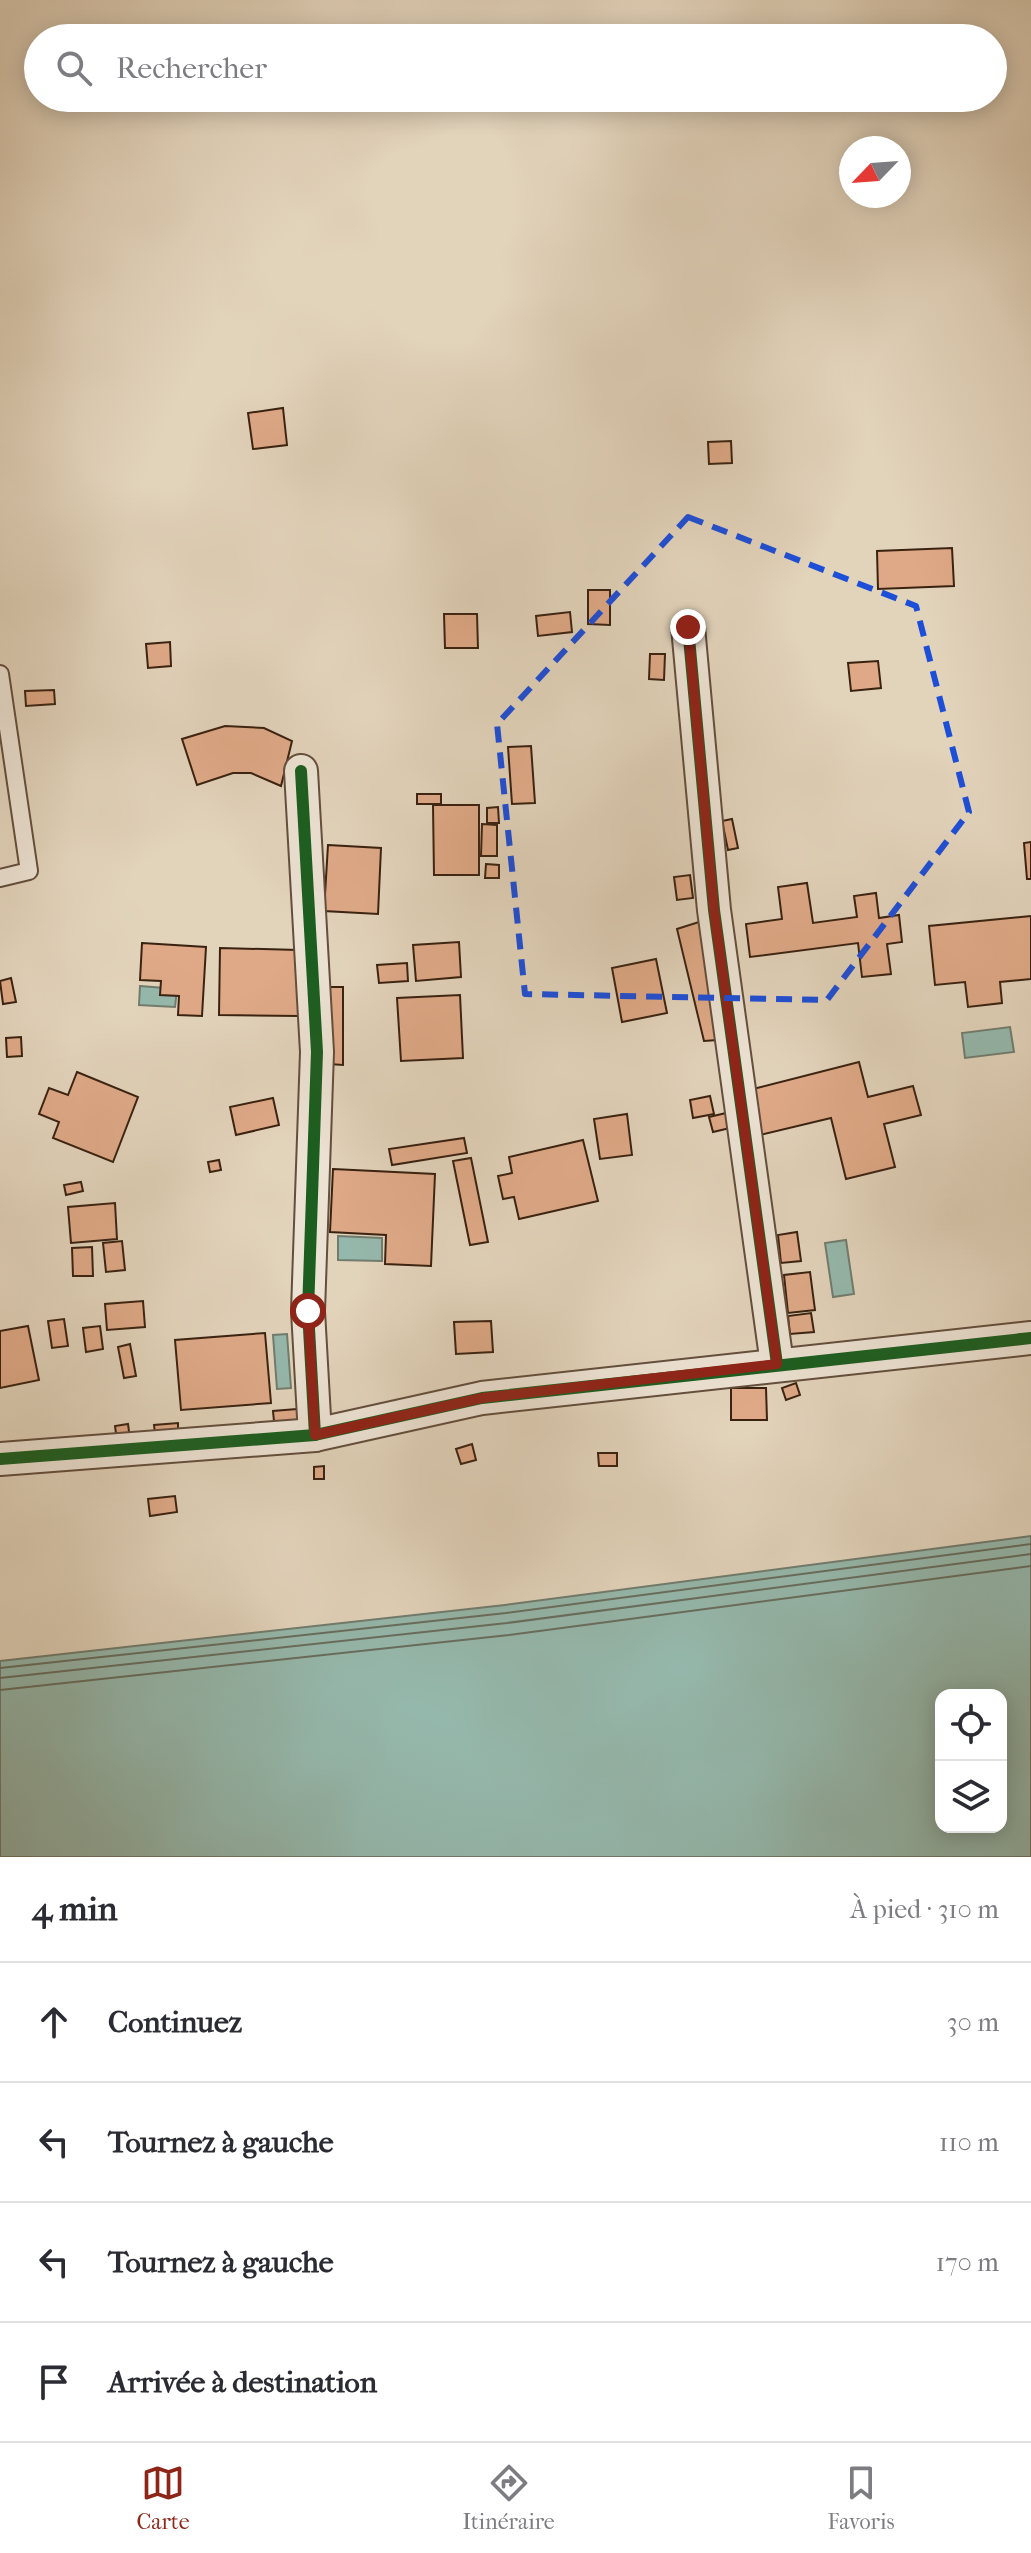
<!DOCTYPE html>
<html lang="fr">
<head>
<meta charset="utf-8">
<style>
	body { margin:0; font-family:"IM FELL French Canon",serif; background:#f2f2f3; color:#2b2b33 }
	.controls { position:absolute; right:24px; bottom:24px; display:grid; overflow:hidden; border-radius:16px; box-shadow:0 4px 20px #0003 }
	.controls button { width:72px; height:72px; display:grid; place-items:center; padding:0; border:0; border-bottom:2px solid #e1e1e2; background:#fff; color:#2b2b33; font:40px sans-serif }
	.compass { position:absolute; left:839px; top:136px; width:72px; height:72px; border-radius:50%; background:#fff; box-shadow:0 4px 20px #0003; rotate:245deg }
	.stop { position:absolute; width:24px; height:24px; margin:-18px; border:6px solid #8f2418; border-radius:50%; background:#fff }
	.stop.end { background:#8f2418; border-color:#fff; box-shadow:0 2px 8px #0008 }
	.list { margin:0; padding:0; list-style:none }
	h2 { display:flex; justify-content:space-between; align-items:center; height:104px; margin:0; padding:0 32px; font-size:34px }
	h2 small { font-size:26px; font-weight:400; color:#7c7c81 }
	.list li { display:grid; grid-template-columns:52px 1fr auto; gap:24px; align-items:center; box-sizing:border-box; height:120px; padding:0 32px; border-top:2px solid #e1e1e2 }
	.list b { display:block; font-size:30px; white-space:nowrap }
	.list em { font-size:26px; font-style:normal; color:#7c7c81 }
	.icon { flex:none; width:44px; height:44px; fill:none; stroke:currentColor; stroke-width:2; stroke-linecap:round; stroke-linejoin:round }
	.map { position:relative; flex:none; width:1031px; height:1857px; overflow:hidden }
	.search { position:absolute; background:#fff; box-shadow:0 4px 20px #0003; left:24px; right:24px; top:24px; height:88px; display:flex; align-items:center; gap:20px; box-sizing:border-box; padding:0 28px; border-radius:44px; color:#7c7c81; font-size:30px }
	.sheet { height:584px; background:#fff }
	nav { display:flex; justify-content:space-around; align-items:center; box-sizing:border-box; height:112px; border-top:2px solid #e1e1e2; background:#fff; font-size:22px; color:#7c7c81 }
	nav a { display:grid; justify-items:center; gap:4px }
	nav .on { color:#8f2418 }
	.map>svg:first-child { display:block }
</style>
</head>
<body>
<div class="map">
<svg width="1031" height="1857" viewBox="0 0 1031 1857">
	<rect width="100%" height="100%" fill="#e2d3bb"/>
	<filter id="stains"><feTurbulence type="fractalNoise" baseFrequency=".0025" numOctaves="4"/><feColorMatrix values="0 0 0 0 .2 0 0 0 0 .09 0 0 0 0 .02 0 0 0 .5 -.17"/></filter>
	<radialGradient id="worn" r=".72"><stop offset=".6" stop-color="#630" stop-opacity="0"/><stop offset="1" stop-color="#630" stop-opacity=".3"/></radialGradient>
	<!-- water -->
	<g fill="#95b8ac" stroke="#717c6e" stroke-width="2" fill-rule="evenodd">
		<polygon points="140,986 177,989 175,1007 139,1005"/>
		<polygon points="1010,1027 1014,1052 965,1058 962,1033"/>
		<polygon points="338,1236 382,1238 382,1261 338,1260"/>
		<polygon points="846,1240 854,1294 833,1297 825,1243"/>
		<polygon points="287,1334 291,1388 277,1389 273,1335"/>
		<path d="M1031,1536V1857H0V1661L505,1605ZM941,1695H1001V1827H941Z"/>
	</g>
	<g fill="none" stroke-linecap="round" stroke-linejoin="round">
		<!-- shore -->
		<g stroke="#686d5e" stroke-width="2">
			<polyline points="0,1668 506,1613 1031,1544"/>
			<polyline points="0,1678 507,1623 1031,1554"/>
			<polyline points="0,1690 509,1635 1031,1566"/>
		</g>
	</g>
	<!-- building -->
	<g fill="#dfa987" stroke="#3a2211" stroke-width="2">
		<polygon points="283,408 287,445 253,449 248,413"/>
		<polygon points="731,441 732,463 709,464 708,442"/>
		<polygon points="952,548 954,586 878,589 877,551"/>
		<polygon points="588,590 610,590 610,625 588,624"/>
		<polygon points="570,612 572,632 538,636 536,616"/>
		<polygon points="444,614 477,614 478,648 445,648"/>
		<polygon points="170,642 171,666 148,668 146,644"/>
		<polygon points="650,654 665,654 664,680 649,679"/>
		<polygon points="878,661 881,688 851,691 848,663"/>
		<polygon points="54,690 55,704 26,706 25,691"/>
		<polygon points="225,726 264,728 292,741 281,786 251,773 233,773 197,785 182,739"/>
		<polygon points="531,746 535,803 512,804 508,747"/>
		<rect x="417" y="794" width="24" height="10"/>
		<polygon points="433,805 479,805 479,875 434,875"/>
		<polygon points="498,807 499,823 487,823 487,808"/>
		<polygon points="732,819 738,848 728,850 722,821"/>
		<polygon points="482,824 497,825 497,856 481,856"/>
		<polygon points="1031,842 1031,879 1027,879 1024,843"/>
		<polygon points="328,845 381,848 378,914 324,911"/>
		<polygon points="486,864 499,865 499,878 485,878"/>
		<polygon points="690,875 693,898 677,900 674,877"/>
		<polygon points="807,883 813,923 857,917 854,896 876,893 879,918 899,915 902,942 887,944 891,974 862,977 858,943 750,957 746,924 782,919 778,887"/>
		<polygon points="1031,916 1031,979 1000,982 1002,1003 968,1007 965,982 935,985 929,926"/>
		<polygon points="702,921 717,1040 704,1041 677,929"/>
		<polygon points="459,942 461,977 416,981 413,945"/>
		<polygon points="142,943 206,947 202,1016 178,1015 179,996 160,995 161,981 140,980"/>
		<polygon points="220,948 298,950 298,1016 219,1015"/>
		<polygon points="656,959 667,1013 622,1022 612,968"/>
		<polygon points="407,963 408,981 379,983 377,965"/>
		<polygon points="11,978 16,1002 3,1004 0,981"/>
		<polygon points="329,987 343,987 343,1065 329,1064"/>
		<polygon points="460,995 463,1058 401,1061 397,998"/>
		<polygon points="21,1037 22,1056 7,1057 6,1038"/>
		<polygon points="859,1062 868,1097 913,1086 921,1115 884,1124 895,1167 846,1179 831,1118 760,1135 749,1090"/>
		<polygon points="77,1072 138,1097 113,1162 53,1138 59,1122 39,1114 49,1088 68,1095"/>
		<polygon points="710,1096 714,1114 693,1118 690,1100"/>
		<polygon points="273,1098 279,1125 236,1135 230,1107"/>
		<polygon points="726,1113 730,1128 713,1132 709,1117"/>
		<polygon points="627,1114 632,1155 600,1159 594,1119"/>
		<polygon points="464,1138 467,1153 392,1165 389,1149"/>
		<polygon points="583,1140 598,1201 519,1219 514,1197 503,1199 498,1176 512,1173 509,1157"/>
		<polygon points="471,1158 488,1242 470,1245 453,1161"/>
		<polygon points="219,1160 221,1170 210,1172 208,1162"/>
		<polygon points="333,1169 435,1174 431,1266 385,1264 386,1235 330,1232"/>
		<polygon points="81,1182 83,1191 66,1195 64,1185"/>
		<polygon points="115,1203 117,1239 71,1243 68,1207"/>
		<polygon points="797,1232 801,1261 781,1263 778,1235"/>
		<polygon points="122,1241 125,1270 106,1272 103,1243"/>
		<polygon points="92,1247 93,1276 73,1276 72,1248"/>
		<polygon points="810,1272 815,1310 788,1313 784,1275"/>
		<polygon points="143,1301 145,1327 107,1330 105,1304"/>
		<polygon points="811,1313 814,1332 790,1334 788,1316"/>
		<polygon points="64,1319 68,1346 52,1348 48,1321"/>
		<polygon points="491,1321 493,1352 456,1354 454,1322"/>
		<polygon points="28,1326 39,1380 0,1388 0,1331"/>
		<polygon points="100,1326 103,1349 86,1352 83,1328"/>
		<polygon points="265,1333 271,1403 181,1410 175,1340"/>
		<polygon points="130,1344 136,1376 124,1378 118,1347"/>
		<polygon points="796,1383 800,1395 786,1400 782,1388"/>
		<polygon points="731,1388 766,1388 767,1420 731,1420"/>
		<polygon points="297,1409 301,1412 299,1430 275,1432 273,1411"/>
		<polygon points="178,1423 178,1440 156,1441 154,1425"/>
		<polygon points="128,1424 131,1446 118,1448 115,1426"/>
		<polygon points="472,1444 476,1460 461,1464 456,1449"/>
		<polygon points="598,1453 617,1453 617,1466 599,1466"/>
		<polygon points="324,1466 324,1479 314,1479 314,1467"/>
		<polygon points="175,1496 177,1512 150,1516 148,1499"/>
	</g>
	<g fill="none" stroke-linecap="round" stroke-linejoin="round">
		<!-- service casing -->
		<g stroke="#644e3c" stroke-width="20">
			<polyline id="service" points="0,674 29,871 0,878"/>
		</g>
		<!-- minor casing -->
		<g stroke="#644e3c" stroke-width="36">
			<g id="minor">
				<polyline points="688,627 714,910 777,1364"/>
				<polyline points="301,771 317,1052 308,1311 315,1435"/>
				<polyline points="0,1459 315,1435 482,1398 1031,1338"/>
			</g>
		</g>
		<!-- service -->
		<use href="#service" stroke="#ece2d3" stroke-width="16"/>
		<!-- minor -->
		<use href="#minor" stroke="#ece2d3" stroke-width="32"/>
		<!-- cycleway casing -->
		<g stroke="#ece2d3" stroke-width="17">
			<g id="cycleway">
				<polyline points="688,627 714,910 777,1364"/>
				<polyline points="301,771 317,1052 308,1311 315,1435"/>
				<polyline points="0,1459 315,1435 482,1398 1031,1338"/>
			</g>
		</g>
		<!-- cycleway -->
		<use href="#cycleway" stroke="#1b5e20" stroke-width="12"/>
	</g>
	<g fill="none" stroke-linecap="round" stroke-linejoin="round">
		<!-- route -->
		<polyline stroke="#8f2418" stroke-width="10" points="308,1311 315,1435 482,1398 777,1364 714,910 688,627"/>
	</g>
	<!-- marked area -->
	<path fill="none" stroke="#1d4ed8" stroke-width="6" stroke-dasharray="16 10" stroke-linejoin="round" d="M688,517L916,606L969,812L827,1000L525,994L497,724Z"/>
	<rect width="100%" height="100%" filter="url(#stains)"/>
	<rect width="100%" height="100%" fill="url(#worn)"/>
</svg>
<div class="controls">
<button><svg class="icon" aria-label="locate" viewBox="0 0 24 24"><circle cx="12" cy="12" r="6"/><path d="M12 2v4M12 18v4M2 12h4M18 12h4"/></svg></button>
<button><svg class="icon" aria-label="layers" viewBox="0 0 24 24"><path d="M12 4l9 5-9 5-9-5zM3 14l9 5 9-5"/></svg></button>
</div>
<svg class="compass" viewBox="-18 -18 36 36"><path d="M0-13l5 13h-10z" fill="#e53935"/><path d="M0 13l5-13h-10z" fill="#7c7c81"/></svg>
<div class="stop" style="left:308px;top:1311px"></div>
<div class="stop end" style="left:688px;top:627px"></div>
<div class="search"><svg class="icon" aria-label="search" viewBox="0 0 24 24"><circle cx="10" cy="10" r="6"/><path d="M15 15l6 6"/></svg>Rechercher</div>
</div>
<section class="sheet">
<h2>4 min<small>À pied · 310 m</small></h2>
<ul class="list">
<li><svg class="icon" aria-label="ahead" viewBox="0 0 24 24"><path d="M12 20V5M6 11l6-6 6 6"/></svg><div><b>Continuez</b></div><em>30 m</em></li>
<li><svg class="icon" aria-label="left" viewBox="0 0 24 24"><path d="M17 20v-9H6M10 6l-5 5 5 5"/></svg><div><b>Tournez à gauche</b></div><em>110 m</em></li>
<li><svg class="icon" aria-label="left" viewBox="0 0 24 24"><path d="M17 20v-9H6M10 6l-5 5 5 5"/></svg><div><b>Tournez à gauche</b></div><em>170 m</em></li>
<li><svg class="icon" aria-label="arrive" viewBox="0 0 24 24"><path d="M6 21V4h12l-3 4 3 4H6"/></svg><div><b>Arrivée à destination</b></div></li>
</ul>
</section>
<nav>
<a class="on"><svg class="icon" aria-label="map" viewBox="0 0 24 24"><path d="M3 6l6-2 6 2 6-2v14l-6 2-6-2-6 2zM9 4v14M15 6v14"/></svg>Carte</a>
<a><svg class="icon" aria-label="directions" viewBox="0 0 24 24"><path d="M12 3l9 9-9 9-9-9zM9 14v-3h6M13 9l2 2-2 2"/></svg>Itinéraire</a>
<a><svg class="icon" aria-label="saved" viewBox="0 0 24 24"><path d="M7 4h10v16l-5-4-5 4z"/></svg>Favoris</a>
</nav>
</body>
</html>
